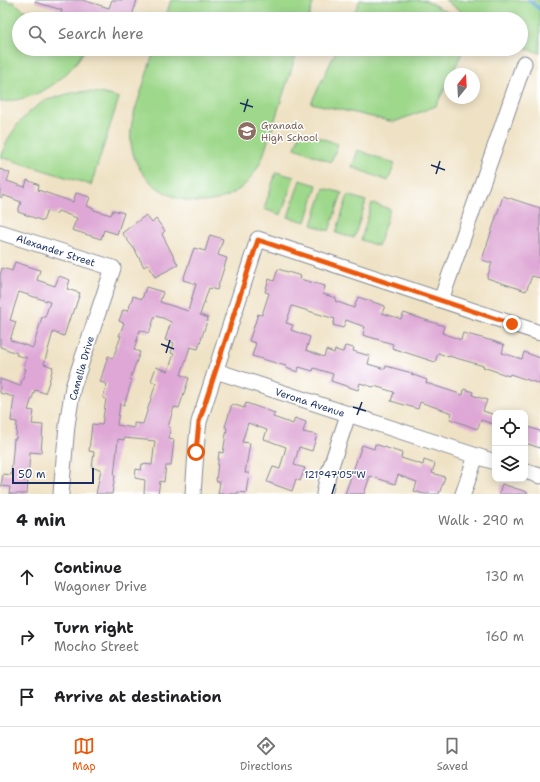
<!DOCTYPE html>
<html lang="en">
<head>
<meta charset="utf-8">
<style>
	body { margin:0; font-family:"Shantell Sans",sans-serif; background:#f6f6f6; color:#202124 }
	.controls { position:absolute; right:12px; bottom:12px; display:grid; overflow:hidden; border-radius:8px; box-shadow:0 2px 10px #0003 }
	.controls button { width:36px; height:36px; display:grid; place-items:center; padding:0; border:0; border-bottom:1px solid #e0e0e0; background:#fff; color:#202124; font:20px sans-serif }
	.compass { position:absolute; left:444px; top:68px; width:36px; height:36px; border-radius:50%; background:#fff; box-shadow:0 2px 10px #0003; rotate:18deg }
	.scale { position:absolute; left:12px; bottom:10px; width:82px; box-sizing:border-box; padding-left:4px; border:2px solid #1b2f5e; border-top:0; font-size:11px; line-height:14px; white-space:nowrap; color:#1b2f5e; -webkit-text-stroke:3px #fff; paint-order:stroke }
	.stop { position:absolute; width:12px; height:12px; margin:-9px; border:3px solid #ea580c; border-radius:50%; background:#fff }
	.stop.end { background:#ea580c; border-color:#fff; box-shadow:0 1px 4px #0008 }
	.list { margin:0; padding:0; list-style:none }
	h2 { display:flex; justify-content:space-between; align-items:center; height:52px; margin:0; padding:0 16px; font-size:17px }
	h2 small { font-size:13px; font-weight:400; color:#757577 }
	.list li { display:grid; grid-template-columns:26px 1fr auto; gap:12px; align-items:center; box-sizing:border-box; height:60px; padding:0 16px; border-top:1px solid #e0e0e0 }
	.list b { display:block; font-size:15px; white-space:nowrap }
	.list p { margin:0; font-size:13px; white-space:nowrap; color:#757577 }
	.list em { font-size:13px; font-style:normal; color:#757577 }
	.icon { flex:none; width:22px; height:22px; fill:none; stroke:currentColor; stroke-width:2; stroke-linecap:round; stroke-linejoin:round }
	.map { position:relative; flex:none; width:540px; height:494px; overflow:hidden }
	.search { position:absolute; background:#fff; box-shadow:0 2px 10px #0003; left:12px; right:12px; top:12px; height:44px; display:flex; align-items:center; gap:10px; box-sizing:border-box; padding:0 14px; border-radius:22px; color:#757577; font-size:15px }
	.sheet { height:232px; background:#fff }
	nav { display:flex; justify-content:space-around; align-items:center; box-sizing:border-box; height:56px; border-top:1px solid #e0e0e0; background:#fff; font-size:11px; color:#757577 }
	nav a { display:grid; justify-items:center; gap:2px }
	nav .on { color:#ea580c }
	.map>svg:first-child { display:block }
</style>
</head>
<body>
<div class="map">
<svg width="540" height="494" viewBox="0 0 540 494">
	<rect width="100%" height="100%" fill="#fff"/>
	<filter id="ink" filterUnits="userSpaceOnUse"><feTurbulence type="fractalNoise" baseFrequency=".025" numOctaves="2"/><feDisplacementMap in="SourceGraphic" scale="8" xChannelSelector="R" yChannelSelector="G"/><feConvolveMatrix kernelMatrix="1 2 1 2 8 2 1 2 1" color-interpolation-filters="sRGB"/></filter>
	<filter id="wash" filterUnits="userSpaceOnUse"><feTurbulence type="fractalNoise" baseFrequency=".012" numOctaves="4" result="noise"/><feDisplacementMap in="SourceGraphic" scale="16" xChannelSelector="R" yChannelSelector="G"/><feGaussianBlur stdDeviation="0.9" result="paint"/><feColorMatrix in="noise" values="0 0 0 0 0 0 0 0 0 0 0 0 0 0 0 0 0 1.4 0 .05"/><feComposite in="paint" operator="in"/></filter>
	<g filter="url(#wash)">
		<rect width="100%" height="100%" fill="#efe2c4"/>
		<!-- green -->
		<g fill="#9ed88b" stroke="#5c8474">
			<path d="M0,0H7L8,2H13L37,19H19V49H85C67,81 37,100 0,102Z"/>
			<polygon points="171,0 314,0 308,19 165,19"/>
			<polygon points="360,0 425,0 460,19 351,19"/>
			<polygon points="445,0 540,0 540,53 521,47 521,19 472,19"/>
			<path d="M155,49H298L262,159C256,171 249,183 238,190C198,219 136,192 131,143C129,124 136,107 142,89C146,76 150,62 155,49Z"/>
			<polygon points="337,49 464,49 452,74 450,74 450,78 436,106 394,122 311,103"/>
			<path d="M74,92C91,91 103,93 119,98L91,185L1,157L8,139L18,124L29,112L44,101Z"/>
			<polygon points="301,131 338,144 331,162 295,148"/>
			<polygon points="358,150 395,164 388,181 352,167"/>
			<polygon points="276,172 294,177 281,215 264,209"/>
			<polygon points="300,180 317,185 306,222 288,217"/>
			<polygon points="324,188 342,193 329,231 312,225"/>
			<polygon points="348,195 366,201 354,238 336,233"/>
			<polygon points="372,203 390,209 378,246 361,240"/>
		</g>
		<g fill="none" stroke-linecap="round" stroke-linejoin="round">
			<!-- stream -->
			<polyline stroke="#69acde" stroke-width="3.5" points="529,0 540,10"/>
		</g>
		<g id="blocks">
			<!-- building -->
			<g fill="#dea7d5" fill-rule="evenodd">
				<polygon points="36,0 82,0 109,8 112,0 137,0 131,19 65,19 60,17 62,10 35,2"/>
				<polygon points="0,169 10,173 7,181 25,187 27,180 39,185 38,190 73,202 76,193 90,197 87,206 94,209 94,210 111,215 113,210 124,213 117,234 104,230 101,239 72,230 77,218 58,211 56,214 47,211 43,221 18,212 21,202 3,195 2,198 0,197"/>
				<polygon points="503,196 540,208 540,278 532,276 526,291 487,278 492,263 482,260"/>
				<polygon points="146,215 152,223 156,219 165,231 162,234 178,265 155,277 148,264 144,267 135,250 122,233"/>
				<path d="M210,235L223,239L218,255L227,258L217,290L209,288L200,315L208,318L198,349L190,347L181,375L189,378L179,408L174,407L168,427H170L169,439L174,440L171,466H166L164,482L160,481L158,494H144L145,480L135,478L136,469L141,470L142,464L152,465L155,441L124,438V440L118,439L114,476H115L112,494H96L101,469L92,468L94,452L89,451L92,424L102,425L106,399L103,398L107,384L100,382L108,356L113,358L121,336H119L124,323L119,321L123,310L128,311L133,296L142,299L146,287L163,292L160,302L188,311L196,284L183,280L194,248L205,251ZM155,316L163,318L171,322L165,340L174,343L171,353L174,354L168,371L156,367L151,381L156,383L143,424L134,423V428L117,425L120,404L124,405L132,380L130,379L140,352L134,350L140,330L149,333Z"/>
				<path d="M15,262L40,270L37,280L55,286L59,276L70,280L67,289L80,293L73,314H71L64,336L53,332L44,364L53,367L49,382L45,393L35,390L28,410L34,411L32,424L43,425L41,453L30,452L27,494H9L10,487L1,486L3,474L11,475L14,439H16L17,422L11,421L14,397L0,393V379L20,386L26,369L23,368L27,358L16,355L17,353L0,347V275L2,268L12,271ZM19,292L50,302L45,317H42L33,348L10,340L16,322L10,320Z"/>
				<polygon points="278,269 301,276 300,279 325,286 323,294 336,298 335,301 354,308 358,297 385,306 382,313 401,319 404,313 444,326 442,333 461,340 463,333 493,341 504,345 502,353 522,359 524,352 540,358 540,384 510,374 509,376 483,367 484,366 449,356 449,357 438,353 435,362 392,348 393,344 363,335 365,327 346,320 343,328 333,325 335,319 292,306 286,323 293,325 291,330 310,337 306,350 324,357 326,350 334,353 335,350 343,352 345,346 354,348 353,351 370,356 368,364 385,369 386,366 412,373 411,374 427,380 426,383 463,395 464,389 473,392 472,395 487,400 483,411 495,415 493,424 481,420 477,429 450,419 452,413 420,402 418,409 391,401 394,392 374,386 373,387 360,383 358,390 331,381 333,374 314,368 313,371 299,367 298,372 286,368 286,366 252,356 256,343 249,341 258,314 262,315 269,293 265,292 269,279 274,281"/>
				<polygon points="246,403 275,413 273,417 293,424 295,418 306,422 303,432 317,435 312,451 299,447 294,465 305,468 300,481 296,479 292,491 267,482 273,467 280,469 286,447 264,439 267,430 248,423 242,442 250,443 245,473 249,473 246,493 238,492 237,494 218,494 220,482 216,481 219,452 223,453 227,428 225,427 232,404 244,408"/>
				<polygon points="525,426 540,431 540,448 525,443"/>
				<polygon points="375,444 402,453 401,458 423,465 424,460 435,464 432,473 445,477 439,494 424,494 414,491 417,482 398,475 395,484 370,476 364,494 345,494 362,445 374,449"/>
				<polygon points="502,484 527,492 527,494 499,494"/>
			</g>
		</g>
	</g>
	<g filter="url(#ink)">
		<use href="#blocks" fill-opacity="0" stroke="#858891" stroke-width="1"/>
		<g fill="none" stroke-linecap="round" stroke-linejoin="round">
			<!-- minor casing -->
			<g stroke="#858891" stroke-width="17">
				<g id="minor">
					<polyline points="0,232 113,268 73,387 67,425 61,494"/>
					<polyline points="441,300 502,127 524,63"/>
					<polyline points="216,371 495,462"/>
					<polyline points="525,471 540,476"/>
					<polyline points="193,494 197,438 199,422 258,239 540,333"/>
					<polyline points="324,494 328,475 348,415"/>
					<polyline points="463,494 476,456"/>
				</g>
			</g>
			<!-- minor -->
			<use href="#minor" stroke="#fff" stroke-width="15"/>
		</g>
	</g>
	<g fill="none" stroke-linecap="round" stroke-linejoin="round" filter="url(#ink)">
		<!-- route -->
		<polyline stroke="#ea580c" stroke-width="5" points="196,452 199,422 258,240 512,324"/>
	</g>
	<!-- ticks -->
	<path fill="none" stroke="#1b2f5e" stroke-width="1.5" d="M240,103L253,107M244,112L248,99M431,165L445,170M436,174L440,161M161,344L174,349M166,353L170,340M353,407L366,411M357,415L362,402M332,494L335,484"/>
	<!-- icons -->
	<defs>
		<g id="school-disc" transform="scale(1)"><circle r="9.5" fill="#8d6e63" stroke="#fff"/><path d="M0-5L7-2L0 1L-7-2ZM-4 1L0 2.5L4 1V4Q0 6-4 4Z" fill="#fff"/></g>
	</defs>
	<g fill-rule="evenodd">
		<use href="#school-disc" x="247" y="131"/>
	</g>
	<g text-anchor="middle" stroke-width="3" stroke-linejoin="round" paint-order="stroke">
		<!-- education labels -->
		<g font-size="10" fill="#785e54" stroke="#fff" text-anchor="start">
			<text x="261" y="129">Granada<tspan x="261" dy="12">High School</tspan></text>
		</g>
		<!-- street labels -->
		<g font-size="10" fill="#1b2f5e" stroke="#fff">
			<text transform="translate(56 250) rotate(18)" y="4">Alexander Street</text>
			<text transform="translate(81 368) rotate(-74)" y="4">Camelia Drive</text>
			<text transform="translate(310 402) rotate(18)" y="4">Verona Avenue</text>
		</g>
	</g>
	<g font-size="10" text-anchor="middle" fill="#1b2f5e" stroke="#fff" stroke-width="3" stroke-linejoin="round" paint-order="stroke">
		<text x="335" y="478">121°47'05"W</text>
	</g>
</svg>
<div class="controls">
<button><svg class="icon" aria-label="locate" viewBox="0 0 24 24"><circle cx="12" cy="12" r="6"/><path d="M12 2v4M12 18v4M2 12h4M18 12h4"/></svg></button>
<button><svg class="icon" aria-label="layers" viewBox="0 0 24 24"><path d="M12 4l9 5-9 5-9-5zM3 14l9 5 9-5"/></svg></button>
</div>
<svg class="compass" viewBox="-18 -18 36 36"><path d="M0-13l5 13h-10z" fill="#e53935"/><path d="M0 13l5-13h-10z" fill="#757577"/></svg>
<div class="scale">50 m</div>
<div class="stop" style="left:196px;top:452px"></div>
<div class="stop end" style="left:512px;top:324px"></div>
<div class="search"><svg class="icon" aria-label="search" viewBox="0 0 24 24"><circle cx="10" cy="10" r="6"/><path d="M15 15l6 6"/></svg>Search here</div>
</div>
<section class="sheet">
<h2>4 min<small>Walk · 290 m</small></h2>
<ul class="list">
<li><svg class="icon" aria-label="ahead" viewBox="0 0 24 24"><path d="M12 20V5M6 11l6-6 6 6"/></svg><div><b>Continue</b><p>Wagoner Drive</p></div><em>130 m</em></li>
<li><svg class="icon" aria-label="right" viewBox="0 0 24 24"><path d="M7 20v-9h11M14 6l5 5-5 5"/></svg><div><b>Turn right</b><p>Mocho Street</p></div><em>160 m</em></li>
<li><svg class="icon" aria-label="arrive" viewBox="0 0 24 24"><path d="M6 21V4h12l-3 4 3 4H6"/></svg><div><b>Arrive at destination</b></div></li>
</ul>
</section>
<nav>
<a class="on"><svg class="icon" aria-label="map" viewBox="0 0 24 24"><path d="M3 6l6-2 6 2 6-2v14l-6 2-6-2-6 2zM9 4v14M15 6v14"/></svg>Map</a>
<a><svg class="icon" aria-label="directions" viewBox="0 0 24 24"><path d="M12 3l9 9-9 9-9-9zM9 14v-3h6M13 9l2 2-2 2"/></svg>Directions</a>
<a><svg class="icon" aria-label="saved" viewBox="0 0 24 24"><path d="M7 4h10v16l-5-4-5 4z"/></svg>Saved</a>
</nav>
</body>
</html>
